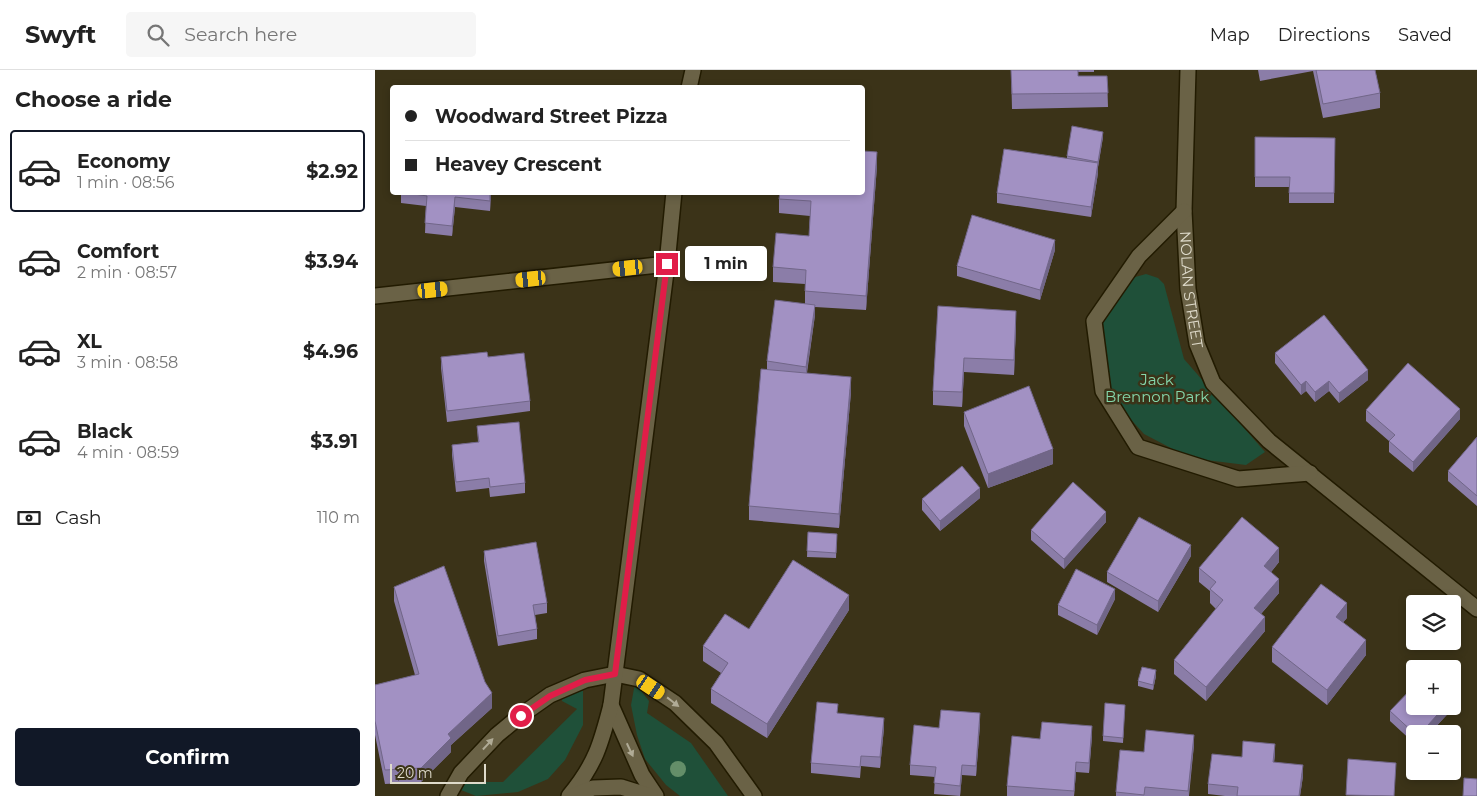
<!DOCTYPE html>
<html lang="en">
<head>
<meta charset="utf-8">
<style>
  body { margin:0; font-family:Montserrat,sans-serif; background:#f6f6f6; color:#222; height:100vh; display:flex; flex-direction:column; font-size:19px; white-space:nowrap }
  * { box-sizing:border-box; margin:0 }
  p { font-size:16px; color:#767676 }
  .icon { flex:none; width:28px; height:28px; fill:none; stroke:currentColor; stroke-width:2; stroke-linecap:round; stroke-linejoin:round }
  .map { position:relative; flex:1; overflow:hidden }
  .sheet { display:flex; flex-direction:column; background:#fff; width:375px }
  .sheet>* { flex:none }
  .banner { position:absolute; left:15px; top:15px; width:475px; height:110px; border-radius:5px; box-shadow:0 2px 8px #0003; display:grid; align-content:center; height:110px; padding:0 15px; background:#fff }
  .controls { position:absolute; left:1031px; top:525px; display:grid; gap:10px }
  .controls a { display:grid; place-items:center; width:55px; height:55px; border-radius:5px; background:#fff; box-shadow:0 2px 8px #0003; font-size:25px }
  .scale { position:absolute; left:15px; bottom:12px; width:96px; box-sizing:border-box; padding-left:5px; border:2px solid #dfdbcb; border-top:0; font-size:14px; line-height:18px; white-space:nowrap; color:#dfdbcb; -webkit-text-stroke:4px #3b3318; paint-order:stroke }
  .end { position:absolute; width:22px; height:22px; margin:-11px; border:6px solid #e11d48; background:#fff; box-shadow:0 0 0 2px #fff }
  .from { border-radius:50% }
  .bubble { position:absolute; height:35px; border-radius:5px; background:#fff; box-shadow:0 2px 8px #0003; font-size:16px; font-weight:700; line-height:35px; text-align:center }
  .car { position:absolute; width:15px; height:30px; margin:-15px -8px; border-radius:6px; box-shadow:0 0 4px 1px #0007; background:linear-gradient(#f5c518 24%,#345 0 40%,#f5c518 0 76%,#345 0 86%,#f5c518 0) }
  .banner b { display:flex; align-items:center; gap:18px; height:48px; font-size:19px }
  .banner b+b { border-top:1px solid #e0e0e0 }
  .banner i { width:12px; height:12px; background:#222 }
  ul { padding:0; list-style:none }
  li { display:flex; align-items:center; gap:15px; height:82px; margin:0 10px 8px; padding:0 5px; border:2px solid transparent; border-radius:5px }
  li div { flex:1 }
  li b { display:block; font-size:19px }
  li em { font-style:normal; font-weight:700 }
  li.active { border-color:#111827 }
  li>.icon { width:45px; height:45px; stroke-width:1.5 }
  h2 { padding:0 15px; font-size:22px; line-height:60px }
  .pay { display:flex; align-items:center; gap:12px; height:55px; padding:0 15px; font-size:19px }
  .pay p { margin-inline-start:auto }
  .primary-button { display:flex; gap:10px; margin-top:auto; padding:10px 15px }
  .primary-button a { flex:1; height:58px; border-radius:5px; background:#111827; color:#fff; font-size:20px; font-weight:700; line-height:58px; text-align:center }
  header { display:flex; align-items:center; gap:30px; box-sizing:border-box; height:70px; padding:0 25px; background:#fff; border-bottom:1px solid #e0e0e0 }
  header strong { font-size:24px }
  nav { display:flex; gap:28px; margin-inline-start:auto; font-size:18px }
  .search { width:350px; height:45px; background:#f6f6f6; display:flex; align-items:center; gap:12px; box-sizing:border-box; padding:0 18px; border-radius:5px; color:#767676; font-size:19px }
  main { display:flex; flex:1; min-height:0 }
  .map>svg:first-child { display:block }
</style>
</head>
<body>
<header>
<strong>Swyft</strong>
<div class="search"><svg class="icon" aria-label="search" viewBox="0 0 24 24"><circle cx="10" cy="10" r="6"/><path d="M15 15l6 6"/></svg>Search here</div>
<nav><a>Map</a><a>Directions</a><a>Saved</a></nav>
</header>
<main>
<section class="sheet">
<h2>Choose a ride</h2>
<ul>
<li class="active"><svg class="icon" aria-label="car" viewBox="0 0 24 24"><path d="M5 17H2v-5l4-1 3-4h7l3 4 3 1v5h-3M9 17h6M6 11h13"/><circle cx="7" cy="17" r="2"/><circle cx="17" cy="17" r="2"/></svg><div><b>Economy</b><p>1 min · 08:56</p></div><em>$2.92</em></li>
<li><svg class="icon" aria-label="car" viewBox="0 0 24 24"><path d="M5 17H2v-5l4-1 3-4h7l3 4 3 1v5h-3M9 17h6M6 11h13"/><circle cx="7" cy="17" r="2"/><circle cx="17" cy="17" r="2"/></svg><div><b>Comfort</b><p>2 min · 08:57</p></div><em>$3.94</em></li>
<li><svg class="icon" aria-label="car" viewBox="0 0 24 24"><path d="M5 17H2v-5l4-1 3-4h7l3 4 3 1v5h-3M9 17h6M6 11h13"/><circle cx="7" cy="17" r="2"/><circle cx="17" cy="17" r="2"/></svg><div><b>XL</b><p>3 min · 08:58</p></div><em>$4.96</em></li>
<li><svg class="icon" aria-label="car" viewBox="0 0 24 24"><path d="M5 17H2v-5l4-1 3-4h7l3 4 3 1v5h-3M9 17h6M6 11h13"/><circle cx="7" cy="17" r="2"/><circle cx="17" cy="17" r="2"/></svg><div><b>Black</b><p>4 min · 08:59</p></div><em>$3.91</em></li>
</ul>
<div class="pay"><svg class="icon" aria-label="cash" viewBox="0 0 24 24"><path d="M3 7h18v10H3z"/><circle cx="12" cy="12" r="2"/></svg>Cash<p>110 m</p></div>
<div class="primary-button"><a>Confirm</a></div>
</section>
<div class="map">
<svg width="1102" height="726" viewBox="0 0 1102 726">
  <rect width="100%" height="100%" fill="#3b3318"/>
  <path fill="#1f5039" d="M 771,204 L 783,208 L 789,214 L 809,289 L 890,382 L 871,395 L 815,388 L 769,364 L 750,343 L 738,323 L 730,302 L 727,254 L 734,234 L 753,209 Z
    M 260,613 L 274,631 L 272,643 L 316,673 L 353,726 L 305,726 L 291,715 L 270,689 L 262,665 L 256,635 Z
    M 199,618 L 208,621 L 208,655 L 190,690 L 173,709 L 143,722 L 101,726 L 86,720 L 91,712 L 128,712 L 202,639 L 187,631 L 187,625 Z"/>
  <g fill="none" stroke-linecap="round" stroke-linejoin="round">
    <defs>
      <g id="minor">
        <path id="s1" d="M 813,0 L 809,141 L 813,219 L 822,274 L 838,313 L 894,371 L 1102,539"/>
        <path d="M 314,18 L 318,0"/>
        <path d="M 809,141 L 764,186 L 719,251 L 728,321 L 763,377 L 863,409 L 935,403"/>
        <path d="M 0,226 L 292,194"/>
        <path d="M 236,635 L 267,705 L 281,726"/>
        <path d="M 73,726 L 86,703 L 122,665 L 145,646 L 175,625 L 210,610 L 240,604 L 264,609 L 300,633 L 341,673 L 379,726"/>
        <path d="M 194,726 C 220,695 226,674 236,635 L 292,194 L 299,122"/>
        <path d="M 198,726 L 218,718 L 246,717 L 275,726"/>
      </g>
    </defs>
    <use href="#minor" stroke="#221b01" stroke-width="18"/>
    <use href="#minor" stroke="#6a6246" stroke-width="15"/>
  </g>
  <circle fill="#648e69" cx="303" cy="699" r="8"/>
  <path fill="#8b7da8" d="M 636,0 L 719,0 L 719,2 L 703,2 L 703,6 L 732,6 L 733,37 L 637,39 Z
    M 883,0 L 1000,0 L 1005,23 L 1005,38 L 948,48 L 938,1 L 885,11 Z
    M 728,67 L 723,97 L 723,103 L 716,147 L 622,133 L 622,123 L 692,89 L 692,86 Z
    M 880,67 L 960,68 L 959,133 L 914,133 L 914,117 L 880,117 Z
    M 502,96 L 491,240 L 440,237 L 440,245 L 432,303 L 476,322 L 464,458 L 374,450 L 374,436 L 392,300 L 392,291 L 430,234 L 430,214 L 398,212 L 398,197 L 434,166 L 435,146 L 404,143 L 404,129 Z
    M 26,122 L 116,122 L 115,141 L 80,137 L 77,166 L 50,163 L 51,136 L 26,133 Z
    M 680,180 L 665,230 L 582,206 L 582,196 Z
    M 563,236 L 641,255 L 639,305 L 589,302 L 587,337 L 558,335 L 558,321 Z
    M 900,283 L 993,310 L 964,333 L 954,321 L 940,332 L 931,321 L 926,325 L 900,293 Z
    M 66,287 L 113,287 L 155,331 L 155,341 L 72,352 L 66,298 Z
    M 991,340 L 1085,349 L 1038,402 L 1014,382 L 1014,371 L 991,351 Z
    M 589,342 L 678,394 L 613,418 L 589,356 Z
    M 102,356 L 150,413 L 150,423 L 115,427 L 114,418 L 81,422 L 77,385 L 77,375 L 103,372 Z
    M 1102,367 L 1102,436 L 1073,411 L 1073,401 Z
    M 605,428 L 565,461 L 547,440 L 547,429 Z
    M 731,452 L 689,499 L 656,470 L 656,460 Z
    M 433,462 L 462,464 L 461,488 L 432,487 Z
    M 109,481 L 172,533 L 172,543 L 160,545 L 162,559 L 162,569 L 123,576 L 109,491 Z
    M 816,486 L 783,542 L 732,512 L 732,502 Z
    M 904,492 L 896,502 L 904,523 L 886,544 L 890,561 L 831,631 L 799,604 L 799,590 L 841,539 L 835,533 L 835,521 L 824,512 L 824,498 Z
    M 19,517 L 117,638 L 76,675 L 76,682 L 46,712 L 10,714 L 0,665 L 0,615 L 40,605 L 19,531 Z
    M 740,529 L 722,565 L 683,545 L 683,535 Z
    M 474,540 L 392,668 L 336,633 L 336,619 L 346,603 L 328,591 L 328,576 L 374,559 Z
    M 972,548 L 968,552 L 991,585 L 952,635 L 897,592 L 897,577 Z
    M 781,606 L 778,620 L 763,616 L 763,611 Z
    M 750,635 L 748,673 L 728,671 L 728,666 Z
    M 1081,635 L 1054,664 L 1040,664 L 1040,674 L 1015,651 L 1015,641 Z
    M 463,644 L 509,658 L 505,698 L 486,696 L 485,708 L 436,703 L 436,693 Z
    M 605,654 L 601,706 L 587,705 L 585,726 L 559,724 L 560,707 L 535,705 L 535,695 L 564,658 Z
    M 717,666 L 714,703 L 701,702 L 699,726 L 632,726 L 632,716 L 665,669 Z
    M 819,675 L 814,726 L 741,726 L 741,722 L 769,682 Z
    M 900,684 L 899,692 L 928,706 L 925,726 L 850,726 L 833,724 L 833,714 L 867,687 Z"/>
  <path fill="#716688" d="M 728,62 L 728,67 L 723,97 L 723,103 L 716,147 L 716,137 Z
    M 502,82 L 502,96 L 491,240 L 491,226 Z
    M 115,122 L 116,122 L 115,141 Z
    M 80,127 L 80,137 L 77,166 L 77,156 Z
    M 680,170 L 680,180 L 665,230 L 665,220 Z
    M 440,235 L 440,245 L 431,307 L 431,297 Z
    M 641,241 L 641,255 L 639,305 L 639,290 Z
    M 589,288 L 589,302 L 587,337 L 587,322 Z
    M 993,300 L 993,310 L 964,333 L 964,323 Z
    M 476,307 L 476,322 L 464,458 L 464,444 Z
    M 931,311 L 931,321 L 926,325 L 926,315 Z
    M 954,311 L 954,321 L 940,332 L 940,322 Z
    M 1085,339 L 1085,349 L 1038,402 L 1038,392 Z
    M 678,379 L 678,394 L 613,418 L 613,404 Z
    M 605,418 L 605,428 L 565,461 L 565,451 Z
    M 731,442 L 731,452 L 689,499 L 689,489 Z
    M 816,475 L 816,486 L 783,542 L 783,531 Z
    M 904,478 L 904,492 L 889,511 L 889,496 Z
    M 904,509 L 904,523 L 879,552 L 879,538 Z
    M 740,519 L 740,529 L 722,565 L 722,555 Z
    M 474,525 L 474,540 L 392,668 L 392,654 Z
    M 972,533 L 972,548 L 961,561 L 961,547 Z
    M 890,547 L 890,561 L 831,631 L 831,617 Z
    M 991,570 L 991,585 L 952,635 L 952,620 Z
    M 781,600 L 781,606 L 778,620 L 778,615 Z
    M 117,623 L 117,638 L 76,675 L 76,682 L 46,712 L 46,698 L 73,664 Z
    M 1081,625 L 1081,635 L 1054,664 L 1045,664 L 1070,636 L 1078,636 L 1078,628 Z
    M 605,643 L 605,654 L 601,706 L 601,696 Z
    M 509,648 L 509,658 L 505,698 L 505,687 Z
    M 717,656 L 717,666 L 714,703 L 714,693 Z
    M 819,665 L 819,675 L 813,726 L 813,721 Z
    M 900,674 L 900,684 L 898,702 L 898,692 Z
    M 701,692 L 701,702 L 699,726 L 699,721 Z
    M 587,695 L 587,705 L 585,726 L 585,716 Z
    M 928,695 L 928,706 L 925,726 L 924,726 Z"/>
  <path fill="#a291c3" stroke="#716688" d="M 636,0 L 703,0 L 703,6 L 732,6 L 733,23 L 637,24 Z
    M 941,0 L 1000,0 L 1005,23 L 948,34 Z
    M 697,56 L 728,62 L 723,92 L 692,86 Z
    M 880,67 L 960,68 L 959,123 L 914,123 L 915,107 L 880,107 Z
    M 629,79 L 723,93 L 716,137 L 622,123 Z
    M 488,81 L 502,82 L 491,226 L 430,221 L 431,200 L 398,197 L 401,163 L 434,166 L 436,131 L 404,129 L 405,122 L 488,122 Z
    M 26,122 L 115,122 L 115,131 L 80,127 L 77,156 L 50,153 L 52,126 Z
    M 597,145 L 680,170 L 665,220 L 582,196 Z
    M 400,230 L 440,235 L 431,297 L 392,291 Z
    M 563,236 L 641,241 L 639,290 L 589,288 L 587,322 L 558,321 Z
    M 949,245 L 993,300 L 964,323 L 954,311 L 940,322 L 931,311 L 926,315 L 900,283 Z
    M 112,282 L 113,287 L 149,283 L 155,331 L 72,341 L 66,287 Z
    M 1033,293 L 1085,339 L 1038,392 L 1014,371 L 1020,365 L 991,340 Z
    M 386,299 L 476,307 L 464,444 L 374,436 Z
    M 654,316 L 678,379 L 613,404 L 589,342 Z
    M 144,352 L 150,413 L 115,417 L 114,408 L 81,412 L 77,375 L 104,372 L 102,356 Z
    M 1102,367 L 1102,426 L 1073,401 Z
    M 587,396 L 605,418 L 565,451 L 547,429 Z
    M 698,412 L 731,442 L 689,489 L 656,460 Z
    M 764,447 L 816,475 L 783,531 L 732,502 Z
    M 867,447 L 904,478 L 889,496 L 904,509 L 879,538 L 890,547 L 831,617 L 799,590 L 848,530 L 835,519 L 841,512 L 824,498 Z
    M 433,462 L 462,464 L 461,483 L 432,481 Z
    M 161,472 L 172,533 L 158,535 L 162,559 L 123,566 L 109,481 Z
    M 418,490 L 474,525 L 392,654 L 336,619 L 353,593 L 328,576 L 350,544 L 374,559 Z
    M 69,496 L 110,612 L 117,623 L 73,664 L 76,668 L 46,698 L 10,700 L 0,651 L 0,615 L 44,604 L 19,517 Z
    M 701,499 L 740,519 L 722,555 L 683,535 Z
    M 946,514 L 972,533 L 961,547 L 991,570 L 952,620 L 897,577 Z
    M 767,597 L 781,600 L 778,615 L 763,611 Z
    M 1040,615 L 1040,636 L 1070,636 L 1045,664 L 1040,664 L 1015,641 Z
    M 1078,622 L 1081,625 L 1078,628 Z
    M 442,632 L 463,634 L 462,643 L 509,648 L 505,687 L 486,686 L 485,697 L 436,693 Z
    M 730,633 L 750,635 L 748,668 L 728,666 Z
    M 566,640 L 605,643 L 601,696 L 587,695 L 585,716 L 559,713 L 561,697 L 535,695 L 539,655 L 564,658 Z
    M 667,652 L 717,656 L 714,693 L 701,692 L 699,721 L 632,716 L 637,666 L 665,669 Z
    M 771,660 L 819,665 L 813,721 L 770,717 L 769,725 L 741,722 L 745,680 L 769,682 Z
    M 868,671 L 900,674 L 898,692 L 928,695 L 924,726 L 862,726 L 863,717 L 833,714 L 837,684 L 867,687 Z
    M 973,689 L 1021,693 L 1019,726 L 971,725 Z
    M 1089,708 L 1102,709 L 1102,726 L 1088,726 Z"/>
  <defs><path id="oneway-solid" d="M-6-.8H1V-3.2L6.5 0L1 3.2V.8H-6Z" transform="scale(1.25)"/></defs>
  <g fill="#b0ab96">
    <use href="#oneway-solid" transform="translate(298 632) rotate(38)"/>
    <use href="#oneway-solid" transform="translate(113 674) rotate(-47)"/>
    <use href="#oneway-solid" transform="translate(255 680) rotate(65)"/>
  </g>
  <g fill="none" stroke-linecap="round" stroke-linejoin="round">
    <path stroke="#e11d48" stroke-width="6" d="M 146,646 L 175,626 L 210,610 L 240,604 L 292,194"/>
  </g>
  <g text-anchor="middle" stroke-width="5" stroke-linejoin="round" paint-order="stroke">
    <g font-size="15" fill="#dfdbcb" stroke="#3b3318">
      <text dy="5" stroke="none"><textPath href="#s1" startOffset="220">NOLAN STREET</textPath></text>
    </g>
    <g font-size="15" fill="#85d8ac" stroke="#3b3318">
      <text x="782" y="315">Jack<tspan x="782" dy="17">Brennon Park</tspan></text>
    </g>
  </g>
</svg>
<div class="controls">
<a><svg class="icon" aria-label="layers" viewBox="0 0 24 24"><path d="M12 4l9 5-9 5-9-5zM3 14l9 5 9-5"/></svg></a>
<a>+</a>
<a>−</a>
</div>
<div class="scale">20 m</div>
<i class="end from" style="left:146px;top:646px"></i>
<i class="end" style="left:292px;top:194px"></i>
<div class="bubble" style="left:310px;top:176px;width:82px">1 min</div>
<i class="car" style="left:253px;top:198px;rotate:264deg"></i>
<i class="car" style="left:156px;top:209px;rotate:264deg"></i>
<i class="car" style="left:58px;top:220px;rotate:84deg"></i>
<i class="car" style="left:276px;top:617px;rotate:124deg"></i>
<div class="banner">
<b><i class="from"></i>Woodward Street Pizza</b>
<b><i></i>Heavey Crescent</b>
</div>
</div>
</main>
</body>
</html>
